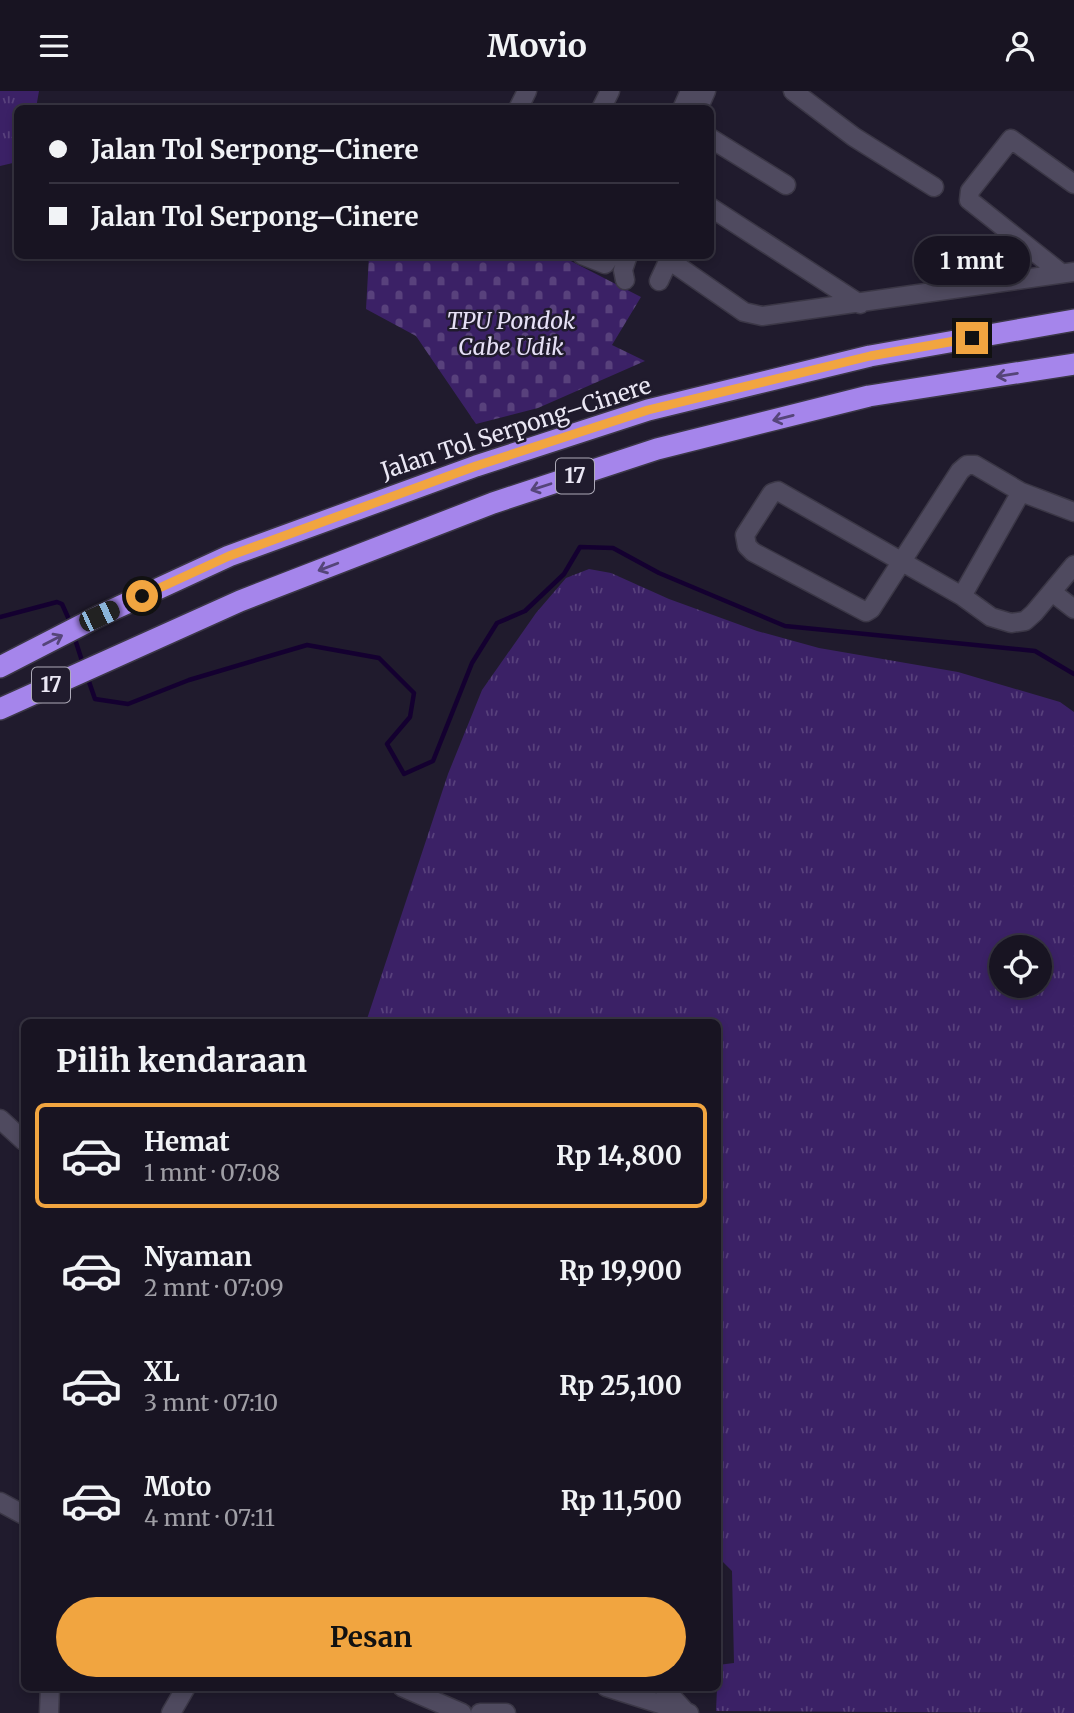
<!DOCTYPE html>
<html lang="id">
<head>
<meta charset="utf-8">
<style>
  body { margin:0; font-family:Merriweather,serif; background:#25212f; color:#f1f3f6; height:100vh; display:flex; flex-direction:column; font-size:26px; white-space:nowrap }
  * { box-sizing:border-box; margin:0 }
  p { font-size:23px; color:#9f9ea5 }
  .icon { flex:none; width:38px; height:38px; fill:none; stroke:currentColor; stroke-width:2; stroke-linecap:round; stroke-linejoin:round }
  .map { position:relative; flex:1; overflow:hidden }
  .panel { position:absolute; left:21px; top:928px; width:700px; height:672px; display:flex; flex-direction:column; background:#181422; border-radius:10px; box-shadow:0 4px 10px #0003,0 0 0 2px #363340 }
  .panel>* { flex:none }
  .banner { position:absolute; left:14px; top:14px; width:700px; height:154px; border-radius:10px; box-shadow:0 4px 10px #0003,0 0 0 2px #363340; display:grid; align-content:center; height:154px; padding:0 35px; background:#181422 }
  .tools { position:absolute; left:989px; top:844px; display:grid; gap:14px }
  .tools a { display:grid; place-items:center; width:63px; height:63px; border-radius:50%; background:#181422; box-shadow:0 4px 10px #0003,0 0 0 2px #363340; font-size:35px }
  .end { position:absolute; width:32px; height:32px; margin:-16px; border:9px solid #f1a540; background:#111; box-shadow:0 0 0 4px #111 }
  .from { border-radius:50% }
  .bubble { position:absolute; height:49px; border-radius:24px; background:#181422; box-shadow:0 4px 10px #0003,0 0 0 2px #363340; font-size:23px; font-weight:700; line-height:49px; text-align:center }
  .car { position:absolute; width:21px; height:42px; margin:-21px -10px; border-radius:9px; box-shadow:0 0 5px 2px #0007; background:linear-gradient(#222 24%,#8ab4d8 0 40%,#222 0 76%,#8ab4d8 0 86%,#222 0) }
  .banner b { display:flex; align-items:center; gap:24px; height:66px; font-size:26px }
  .banner b+b { border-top:2px solid #363340 }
  .banner i { width:18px; height:18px; background:#f1f3f6 }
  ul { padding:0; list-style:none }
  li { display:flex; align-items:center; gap:21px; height:105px; margin:0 14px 10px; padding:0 21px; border:4px solid transparent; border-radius:10px }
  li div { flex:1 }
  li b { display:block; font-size:26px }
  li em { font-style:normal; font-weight:700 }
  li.selected { border-color:#f1a540 }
  li>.icon { width:63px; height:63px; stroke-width:1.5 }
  h2 { padding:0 35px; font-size:32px; line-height:84px }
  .button { display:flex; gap:14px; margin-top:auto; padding:14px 35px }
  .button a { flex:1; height:80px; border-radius:42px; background:#f1a540; color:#111; font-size:28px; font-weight:700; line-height:80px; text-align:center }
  header { display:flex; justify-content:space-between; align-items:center; height:91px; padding:0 35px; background:#181422; font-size:32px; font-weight:700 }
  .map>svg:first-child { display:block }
</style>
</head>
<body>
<header><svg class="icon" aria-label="menu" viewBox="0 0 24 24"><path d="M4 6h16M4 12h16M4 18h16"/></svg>Movio<svg class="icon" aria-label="person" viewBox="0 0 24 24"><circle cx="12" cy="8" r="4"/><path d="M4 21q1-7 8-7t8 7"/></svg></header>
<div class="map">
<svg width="1074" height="1622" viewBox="0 0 1074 1622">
  <defs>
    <pattern id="grass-tufts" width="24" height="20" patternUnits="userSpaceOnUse" patternTransform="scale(1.75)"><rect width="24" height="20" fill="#3b2166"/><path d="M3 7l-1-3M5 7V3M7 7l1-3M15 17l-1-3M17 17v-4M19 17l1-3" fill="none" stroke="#58417c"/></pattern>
    <pattern id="cemetery-stones" width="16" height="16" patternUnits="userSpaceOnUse" patternTransform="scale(1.75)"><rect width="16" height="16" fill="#3b2166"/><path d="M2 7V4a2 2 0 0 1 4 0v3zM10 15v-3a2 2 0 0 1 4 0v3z" fill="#58417c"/></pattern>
  </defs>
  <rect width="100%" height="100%" fill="#201b2d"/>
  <path fill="url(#grass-tufts)" fill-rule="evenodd" d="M 0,0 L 39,0 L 36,17 L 18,18 L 17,71 L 0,75 Z
    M 589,478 L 611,482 L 669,508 L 757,540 L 819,557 L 958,581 L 1060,611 L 1074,621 L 1074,1622 L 716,1620 L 718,1574 L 734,1572 L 732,1480 L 718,1466 L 718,931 L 366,931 L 448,683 L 482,599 L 536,522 L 566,487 ZM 1001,856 L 1040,856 L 1040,894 L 1001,894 Z"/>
  <path fill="url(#cemetery-stones)" d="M 369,165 L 561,165 L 641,206 L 612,254 L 645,270 L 538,317 L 476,333 L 416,245 L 366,218 Z"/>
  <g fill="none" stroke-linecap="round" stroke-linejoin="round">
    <path stroke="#140030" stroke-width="4.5" d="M 0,526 L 57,511 L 62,513 L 71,533
      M 74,545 L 83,573
      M 87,585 L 95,608 L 128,613 L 189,589 L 307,554 L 379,567 L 414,602 L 410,626 L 387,653 L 404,683 L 433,670 L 472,572 L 497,532 L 525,520 L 564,483 L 580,456 L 613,457 L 659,482 L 785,535 L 1035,560 L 1074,583"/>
    <defs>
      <path id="minor" d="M 793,0 L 854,46 L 934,96
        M 518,18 L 527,0
        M 601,18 L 610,0
        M 682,18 L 690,0
        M 698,18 L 706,0
        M 710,47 L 786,94
        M 710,116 L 860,213
        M 582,164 L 605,173 L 611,164
        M 669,169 L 744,221 L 762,225 L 1074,181
        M 925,171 L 957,196
        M 1061,182 L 969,109 L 970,100 L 1011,48 L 1074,93
        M 625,189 L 623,179 L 628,164
        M 659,190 L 671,164
        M 1074,421 L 1021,401 L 975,374 L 967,374 L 960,380 L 871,518 L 866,521 L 753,461 L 747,455 L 745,444 L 772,402 L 778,400 L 962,505 L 991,526 L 1011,532 L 1025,530 L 1034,522 L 1074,474
        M 1052,501 L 1074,518
        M 962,505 L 1021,401
        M 0,1028 L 24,1050
        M 0,1411 L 24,1424
        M 402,1596 L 462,1622
        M 606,1596 L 689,1622
        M 663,1596 L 684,1619
        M 49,1622 L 50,1596
        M 171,1622 L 186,1596
        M 480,1622 L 506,1622"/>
      <path id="highway" d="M 0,576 L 99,525 L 229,465 L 476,375 L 648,319 L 870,265 L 1074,229
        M 0,618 L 240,510 L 493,412 L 657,358 L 869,305 L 1074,273"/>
    </defs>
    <use href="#minor" stroke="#3b3746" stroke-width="21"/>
    <use href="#highway" stroke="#3b3746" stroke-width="24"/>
    <use href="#minor" stroke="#4f4a5f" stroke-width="18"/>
    <use href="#highway" stroke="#a585eb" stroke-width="21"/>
  </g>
  <defs><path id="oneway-shaft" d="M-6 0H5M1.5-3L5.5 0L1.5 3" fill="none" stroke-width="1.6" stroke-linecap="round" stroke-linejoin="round" transform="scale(1.75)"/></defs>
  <g stroke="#554579">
    <use href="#oneway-shaft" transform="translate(1007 284) rotate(171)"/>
    <use href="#oneway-shaft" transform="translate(783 327) rotate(166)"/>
    <use href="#oneway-shaft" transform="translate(541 396) rotate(162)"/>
    <use href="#oneway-shaft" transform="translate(328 476) rotate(159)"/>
    <use href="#oneway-shaft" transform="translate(53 549) rotate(-27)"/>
  </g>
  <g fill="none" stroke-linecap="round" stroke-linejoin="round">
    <path stroke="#f1a540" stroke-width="9" d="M 142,505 L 229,465 L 476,375 L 648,319 L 870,265 L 972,247"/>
  </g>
  <g text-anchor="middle" stroke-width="5" stroke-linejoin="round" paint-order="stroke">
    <g fill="#201b2d" stroke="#adaab8" stroke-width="2">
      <rect x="556" y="367.5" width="38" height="35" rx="5"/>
      <rect x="32" y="576.5" width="38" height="35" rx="5"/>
    </g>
    <g font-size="21" font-weight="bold" fill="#eae7f4">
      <text x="575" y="392">17</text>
      <text x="51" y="601">17</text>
    </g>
    <g font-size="23" font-style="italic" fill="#e6e0f6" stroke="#201b2d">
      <text x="511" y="238">TPU Pondok<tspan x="511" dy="26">Cabe Udik</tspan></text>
    </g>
    <g font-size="23" fill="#eae7f4" stroke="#201b2d">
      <text transform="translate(516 337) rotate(-18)" y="8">Jalan Tol Serpong–Cinere</text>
    </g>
  </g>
</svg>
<div class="tools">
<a><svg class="icon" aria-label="locate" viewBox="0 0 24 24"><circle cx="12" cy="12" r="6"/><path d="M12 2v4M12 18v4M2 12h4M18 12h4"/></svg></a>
</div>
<i class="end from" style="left:142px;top:505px"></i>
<i class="end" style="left:972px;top:247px"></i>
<div class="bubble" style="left:914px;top:145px;width:116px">1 mnt</div>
<i class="car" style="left:99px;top:525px;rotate:65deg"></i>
<div class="banner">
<b><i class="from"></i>Jalan Tol Serpong–Cinere</b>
<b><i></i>Jalan Tol Serpong–Cinere</b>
</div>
<section class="panel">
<h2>Pilih kendaraan</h2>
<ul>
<li class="selected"><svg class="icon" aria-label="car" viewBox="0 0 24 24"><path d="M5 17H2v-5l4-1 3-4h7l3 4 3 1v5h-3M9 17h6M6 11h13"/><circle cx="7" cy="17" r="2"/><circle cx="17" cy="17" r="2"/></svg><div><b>Hemat</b><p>1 mnt · 07:08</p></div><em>Rp 14,800</em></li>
<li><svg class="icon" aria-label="car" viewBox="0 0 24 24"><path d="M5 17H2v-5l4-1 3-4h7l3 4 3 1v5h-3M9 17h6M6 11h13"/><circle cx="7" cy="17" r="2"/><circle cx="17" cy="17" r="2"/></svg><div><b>Nyaman</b><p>2 mnt · 07:09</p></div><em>Rp 19,900</em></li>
<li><svg class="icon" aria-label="car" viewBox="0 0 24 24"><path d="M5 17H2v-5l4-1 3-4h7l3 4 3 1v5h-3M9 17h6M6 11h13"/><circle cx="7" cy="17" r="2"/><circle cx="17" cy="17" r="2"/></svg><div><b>XL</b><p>3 mnt · 07:10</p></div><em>Rp 25,100</em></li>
<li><svg class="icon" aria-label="car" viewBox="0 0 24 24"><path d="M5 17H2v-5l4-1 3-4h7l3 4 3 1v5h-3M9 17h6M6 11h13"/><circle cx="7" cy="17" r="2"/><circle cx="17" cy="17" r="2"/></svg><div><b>Moto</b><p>4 mnt · 07:11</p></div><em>Rp 11,500</em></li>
</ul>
<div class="button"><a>Pesan</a></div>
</section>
</div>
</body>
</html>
